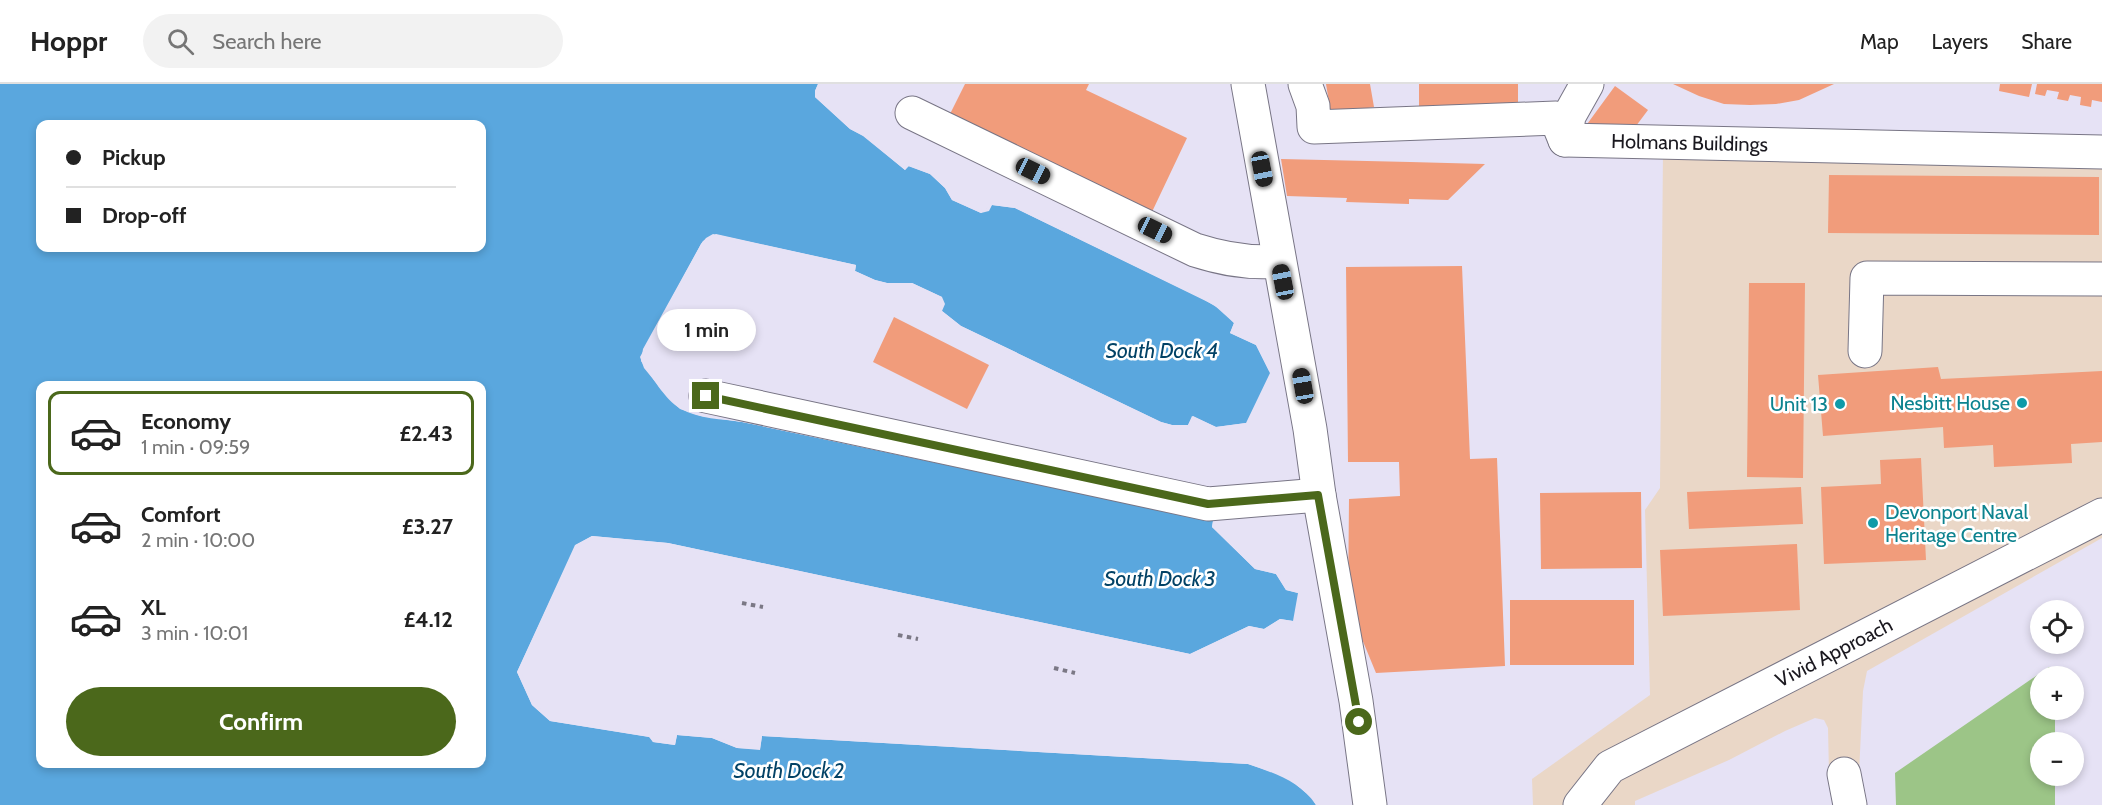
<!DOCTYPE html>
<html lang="en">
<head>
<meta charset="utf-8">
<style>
  body { margin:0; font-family:Cabin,sans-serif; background:#f2f2f2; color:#222; height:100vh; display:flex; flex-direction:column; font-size:22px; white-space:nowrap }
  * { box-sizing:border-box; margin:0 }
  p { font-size:20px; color:#767676 }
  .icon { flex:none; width:33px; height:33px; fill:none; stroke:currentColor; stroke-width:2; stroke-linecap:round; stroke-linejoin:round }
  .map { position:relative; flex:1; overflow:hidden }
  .panel { position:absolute; left:36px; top:297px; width:450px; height:387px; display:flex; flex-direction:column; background:#fff; border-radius:12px; box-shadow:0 3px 9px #0003 }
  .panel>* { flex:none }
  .guide { position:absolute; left:36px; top:36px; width:450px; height:132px; border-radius:12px; box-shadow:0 3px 9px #0003; display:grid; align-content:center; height:132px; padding:0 30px; background:#fff }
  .controls { position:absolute; left:2030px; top:516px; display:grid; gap:12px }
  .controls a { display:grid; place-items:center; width:54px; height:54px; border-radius:50%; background:#fff; box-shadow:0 3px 9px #0003; font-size:30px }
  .end { position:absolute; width:27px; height:27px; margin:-14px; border:8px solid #4b681b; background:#fff; box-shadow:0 0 0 3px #fff }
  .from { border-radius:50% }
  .bubble { position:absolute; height:42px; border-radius:21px; background:#fff; box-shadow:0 3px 9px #0003; font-size:20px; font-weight:700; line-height:42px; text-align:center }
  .car { position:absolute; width:18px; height:36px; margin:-18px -9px; border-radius:8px; box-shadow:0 0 4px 2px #0007; background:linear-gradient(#222 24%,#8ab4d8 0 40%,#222 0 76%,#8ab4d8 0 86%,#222 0) }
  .guide b { display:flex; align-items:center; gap:21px; height:57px; font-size:22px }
  .guide b+b { border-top:2px solid #e0e0e0 }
  .guide i { width:15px; height:15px; background:#222 }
  ul { padding:10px 0 0; list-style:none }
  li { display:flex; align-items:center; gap:18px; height:84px; margin:0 12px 9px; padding:0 18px; border:3px solid transparent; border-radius:12px }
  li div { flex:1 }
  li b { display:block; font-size:22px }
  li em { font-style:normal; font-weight:700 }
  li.on { border-color:#4b681b }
  li>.icon { width:54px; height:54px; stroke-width:1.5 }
  .cta { display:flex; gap:12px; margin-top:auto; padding:12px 30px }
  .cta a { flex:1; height:69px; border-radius:36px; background:#4b681b; color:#fff; font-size:24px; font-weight:700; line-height:69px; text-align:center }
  header { display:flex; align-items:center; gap:36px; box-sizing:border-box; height:84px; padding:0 30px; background:#fff; border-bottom:2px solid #e0e0e0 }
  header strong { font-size:28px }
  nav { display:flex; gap:33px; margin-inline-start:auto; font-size:21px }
  .search { width:420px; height:54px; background:#f2f2f2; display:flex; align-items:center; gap:15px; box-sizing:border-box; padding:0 21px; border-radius:33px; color:#767676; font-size:22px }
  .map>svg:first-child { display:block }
</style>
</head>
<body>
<header>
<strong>Hoppr</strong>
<div class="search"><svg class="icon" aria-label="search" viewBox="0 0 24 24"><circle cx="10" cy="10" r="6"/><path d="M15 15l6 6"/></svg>Search here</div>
<nav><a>Map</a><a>Layers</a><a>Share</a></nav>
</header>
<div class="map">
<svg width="2102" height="721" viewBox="0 0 2102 721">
  <rect width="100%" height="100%" fill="#e6e2f5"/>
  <path fill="#ead7c7" d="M 1663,66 L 2102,75 L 2102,454 L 1867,587 L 1863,607 L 1859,689 L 1829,690 L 1828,644 L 1824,636 L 1815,634 L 1785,647 L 1729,676 L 1635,717 L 1635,721 L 1533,721 L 1532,695 L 1650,611 L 1645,426 L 1660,404 Z"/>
  <path fill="#9cc587" d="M 2049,583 L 2055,585 L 2055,592 L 2040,592 L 2040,626 L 2055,626 L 2055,658 L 2040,658 L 2040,692 L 2055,692 L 2055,721 L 1896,721 L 1895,689 Z"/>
  <path fill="#5aa7de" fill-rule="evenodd" d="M 0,0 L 818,0 L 815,7 L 815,13 L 850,45 L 863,52 L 905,86 L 908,82 L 930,90 L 945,104 L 952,116 L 981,129 L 992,121 L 1015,124 L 1203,215 L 1223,227 L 1234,239 L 1230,249 L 1256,261 L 1270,289 L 1246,339 L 1216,343 L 1193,332 L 1188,341 L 1172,341 L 1161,338 L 961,242 L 942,227 L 942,213 L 912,199 L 887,199 L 875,196 L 855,187 L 856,181 L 716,150 L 703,157 L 701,160 L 643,265 L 641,277 C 652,292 664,315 681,325 C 699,335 722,335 742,338 L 1213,437 L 1212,443 L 1255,485 L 1276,490 L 1286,506 L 1298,509 L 1293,537 L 1280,535 L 1264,545 L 1249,542 L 1190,570 L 668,459 L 592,452 L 575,461 L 517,588 L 532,621 L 550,637 L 650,653 L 653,658 L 675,661 L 677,651 L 712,654 L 737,664 L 760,665 L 762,652 L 1248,680 C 1274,689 1300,697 1316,721 L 0,721 ZM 40,40 L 482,40 L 482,164 L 40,164 ZM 40,302 L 482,302 L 482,680 L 40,680 Z"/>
  <path fill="#e6e2f5" d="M 818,0 L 821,0 L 817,9 L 818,13 L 851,43 L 865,50 L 905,82 L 909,79 L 931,88 L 947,101 L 955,113 L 981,126 L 987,124 L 991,118 L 1016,122 L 1215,218 L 1225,225 L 1237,238 L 1234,247 L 1258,259 L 1268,280 L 1270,289 L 1256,261 L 1230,249 L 1234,239 L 1214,221 L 1015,124 L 992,121 L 989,127 L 981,129 L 952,116 L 945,104 L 930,90 L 909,82 L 905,86 L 864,52 L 850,45 L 815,13 L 815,7 Z
    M 713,150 L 856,181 L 855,187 L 875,196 L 887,199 L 912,199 L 942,213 L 945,220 L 942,227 L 961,242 L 1161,338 L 1172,341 L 1188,341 L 1192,332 L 1216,343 L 1246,339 L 1247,341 L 1216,346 L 1194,336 L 1188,344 L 1172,344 L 1160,340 L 959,244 L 940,229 L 942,220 L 940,215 L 911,202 L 887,202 L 874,199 L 853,189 L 852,183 L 716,153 L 708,156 L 704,162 L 643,273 L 646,282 L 668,309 L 682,322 L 702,329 L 742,335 L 1216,435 L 1216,442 L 1257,482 L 1278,487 L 1288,503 L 1297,505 L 1298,509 L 1286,506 L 1276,490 L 1255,485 L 1212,443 L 1213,437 L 742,338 L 701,332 L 680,325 L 666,311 L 644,284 L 640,273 L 701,160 L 706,154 Z
    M 592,452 L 668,459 L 1190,570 L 1249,542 L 1264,545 L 1280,535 L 1293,537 L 1294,540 L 1281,538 L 1264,548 L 1249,545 L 1189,573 L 667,462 L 593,455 L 578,463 L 521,588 L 534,619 L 551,634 L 650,650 L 655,655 L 673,658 L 674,650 L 677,648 L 713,651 L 738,661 L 758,663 L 759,651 L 762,649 L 1249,677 L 1289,691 L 1314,712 L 1319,721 L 1316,721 L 1312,714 L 1287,693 L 1248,680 L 762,652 L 760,666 L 737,664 L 712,654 L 677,651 L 675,661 L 653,658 L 649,653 L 550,637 L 532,621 L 517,588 L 576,461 Z"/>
  <path fill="#f19c7b" d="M 965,0 L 1089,0 L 1086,6 L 1187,54 L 1151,130 L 949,32 Z
    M 1326,0 L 1370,0 L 1374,23 L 1331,30 Z
    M 1419,0 L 1518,0 L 1518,24 L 1419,23 Z
    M 1673,0 L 1834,0 L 1799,16 L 1776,20 L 1750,21 L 1724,20 L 1699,12 Z
    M 2000,0 L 2032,0 L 2029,13 L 1999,7 Z
    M 2037,0 L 2102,0 L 2102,18 L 2092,16 L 2091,23 L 2080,21 L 2081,13 L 2070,11 L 2068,17 L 2057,15 L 2059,8 L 2047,6 L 2045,12 L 2035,10 Z
    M 1615,2 L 1648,26 L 1627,54 L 1582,47 Z
    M 1281,75 L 1410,78 L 1485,80 L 1448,116 L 1409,115 L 1409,120 L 1346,118 L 1347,114 L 1287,112 Z
    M 1829,91 L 2099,93 L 2099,151 L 1828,149 Z
    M 1462,182 L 1470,375 L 1497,374 L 1505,582 L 1376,589 L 1348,521 L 1349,415 L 1400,412 L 1399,378 L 1348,378 L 1346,183 Z
    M 1749,199 L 1805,199 L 1803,394 L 1747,393 Z
    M 894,233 L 989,281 L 967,325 L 873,278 Z
    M 1938,283 L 1941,295 L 2102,287 L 2102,358 L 2071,360 L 2072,379 L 1994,383 L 1993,361 L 1944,364 L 1943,343 L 1823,352 L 1818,291 Z
    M 1921,374 L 1926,476 L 1824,480 L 1821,403 L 1881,400 L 1880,376 Z
    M 1801,403 L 1803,440 L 1689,445 L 1687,408 Z
    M 1641,408 L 1642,484 L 1541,485 L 1540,409 Z
    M 1797,460 L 1800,526 L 1663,532 L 1660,466 Z
    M 1510,516 L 1634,516 L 1634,581 L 1510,581 Z"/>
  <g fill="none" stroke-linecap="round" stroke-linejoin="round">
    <defs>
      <g id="minor">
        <path d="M 1248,0 L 1310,345 L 1319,411 L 1356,617 L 1370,721"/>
        <path id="s1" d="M 1305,0 L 1313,22 L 1314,43 L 1556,34 L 1565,56 L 2102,68"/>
        <path d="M 912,29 L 1195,166 C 1223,175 1249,180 1279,177"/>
        <path d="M 1565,56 L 1569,32 L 1587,0"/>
        <path d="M 1865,267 L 1867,194 L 2102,195"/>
        <path d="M 706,312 L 1208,420 L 1319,411"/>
        <path d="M 1844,690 L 1850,721"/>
        <path id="s2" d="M 1580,721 L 1610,683 L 2102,431"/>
      </g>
    </defs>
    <use href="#minor" stroke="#787585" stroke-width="35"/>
    <path stroke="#7b7885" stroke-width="4" stroke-dasharray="4.5 4.5" stroke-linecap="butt" d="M 742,519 L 763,523
      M 898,551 L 918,555
      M 1054,584 L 1075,589"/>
    <use href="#minor" stroke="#fff" stroke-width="33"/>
  </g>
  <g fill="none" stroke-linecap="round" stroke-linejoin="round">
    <path stroke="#4b681b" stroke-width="8" d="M 706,312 L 1208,420 L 1318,411 L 1359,638"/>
  </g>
  <g fill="#0f9aa8" stroke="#fff" stroke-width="2">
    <circle cx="2022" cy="319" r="6"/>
    <circle cx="1840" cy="320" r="6"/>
    <circle cx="1873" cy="439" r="6"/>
  </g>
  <g text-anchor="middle" stroke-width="5" stroke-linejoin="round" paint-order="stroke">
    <g font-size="20" fill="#1a181f" stroke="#fff">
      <text dy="7" stroke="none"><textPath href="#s1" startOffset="435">Holmans Buildings</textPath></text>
      <text dy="7" stroke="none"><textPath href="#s2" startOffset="300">Vivid Approach</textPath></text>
    </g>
    <g font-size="20" fill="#0d838f" stroke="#fff" text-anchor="end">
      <text x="2010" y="326">Nesbitt House</text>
      <text x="1828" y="327">Unit 13</text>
      <text x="1885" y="435" text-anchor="start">Devonport Naval<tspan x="1885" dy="23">Heritage Centre</tspan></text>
    </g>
    <g font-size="21" font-style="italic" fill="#024266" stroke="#fff">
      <text x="1162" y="274">South Dock 4</text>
      <text x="1160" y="502">South Dock 3</text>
      <text x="789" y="694">South Dock 2</text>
    </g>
  </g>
</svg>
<div class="controls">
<a><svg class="icon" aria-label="locate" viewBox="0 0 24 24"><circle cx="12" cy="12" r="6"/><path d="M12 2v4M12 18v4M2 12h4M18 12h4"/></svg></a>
<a>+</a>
<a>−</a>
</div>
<i class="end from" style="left:1359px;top:638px"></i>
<i class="end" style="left:706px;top:312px"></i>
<div class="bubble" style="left:657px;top:225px;width:99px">1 min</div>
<i class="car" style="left:1262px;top:85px;rotate:169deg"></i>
<i class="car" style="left:1033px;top:87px;rotate:116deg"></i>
<i class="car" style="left:1155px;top:146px;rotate:116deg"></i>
<i class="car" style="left:1283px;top:198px;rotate:349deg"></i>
<i class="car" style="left:1303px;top:302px;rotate:350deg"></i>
<div class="guide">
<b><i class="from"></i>Pickup</b>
<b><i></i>Drop-off</b>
</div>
<section class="panel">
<ul>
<li class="on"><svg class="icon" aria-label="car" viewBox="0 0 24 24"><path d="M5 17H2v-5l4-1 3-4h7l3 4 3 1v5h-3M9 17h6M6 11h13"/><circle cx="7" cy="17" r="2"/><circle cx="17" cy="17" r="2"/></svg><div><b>Economy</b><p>1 min · 09:59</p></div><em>£2.43</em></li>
<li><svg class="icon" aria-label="car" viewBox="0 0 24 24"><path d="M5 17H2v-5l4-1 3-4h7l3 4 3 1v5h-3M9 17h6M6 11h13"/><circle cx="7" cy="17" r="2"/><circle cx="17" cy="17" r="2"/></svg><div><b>Comfort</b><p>2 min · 10:00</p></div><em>£3.27</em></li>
<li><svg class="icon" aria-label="car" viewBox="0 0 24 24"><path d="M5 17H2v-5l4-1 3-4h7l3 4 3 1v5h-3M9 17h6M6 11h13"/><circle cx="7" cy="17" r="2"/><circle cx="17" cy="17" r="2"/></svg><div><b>XL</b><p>3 min · 10:01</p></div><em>£4.12</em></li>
</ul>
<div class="cta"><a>Confirm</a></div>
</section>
</div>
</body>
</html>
